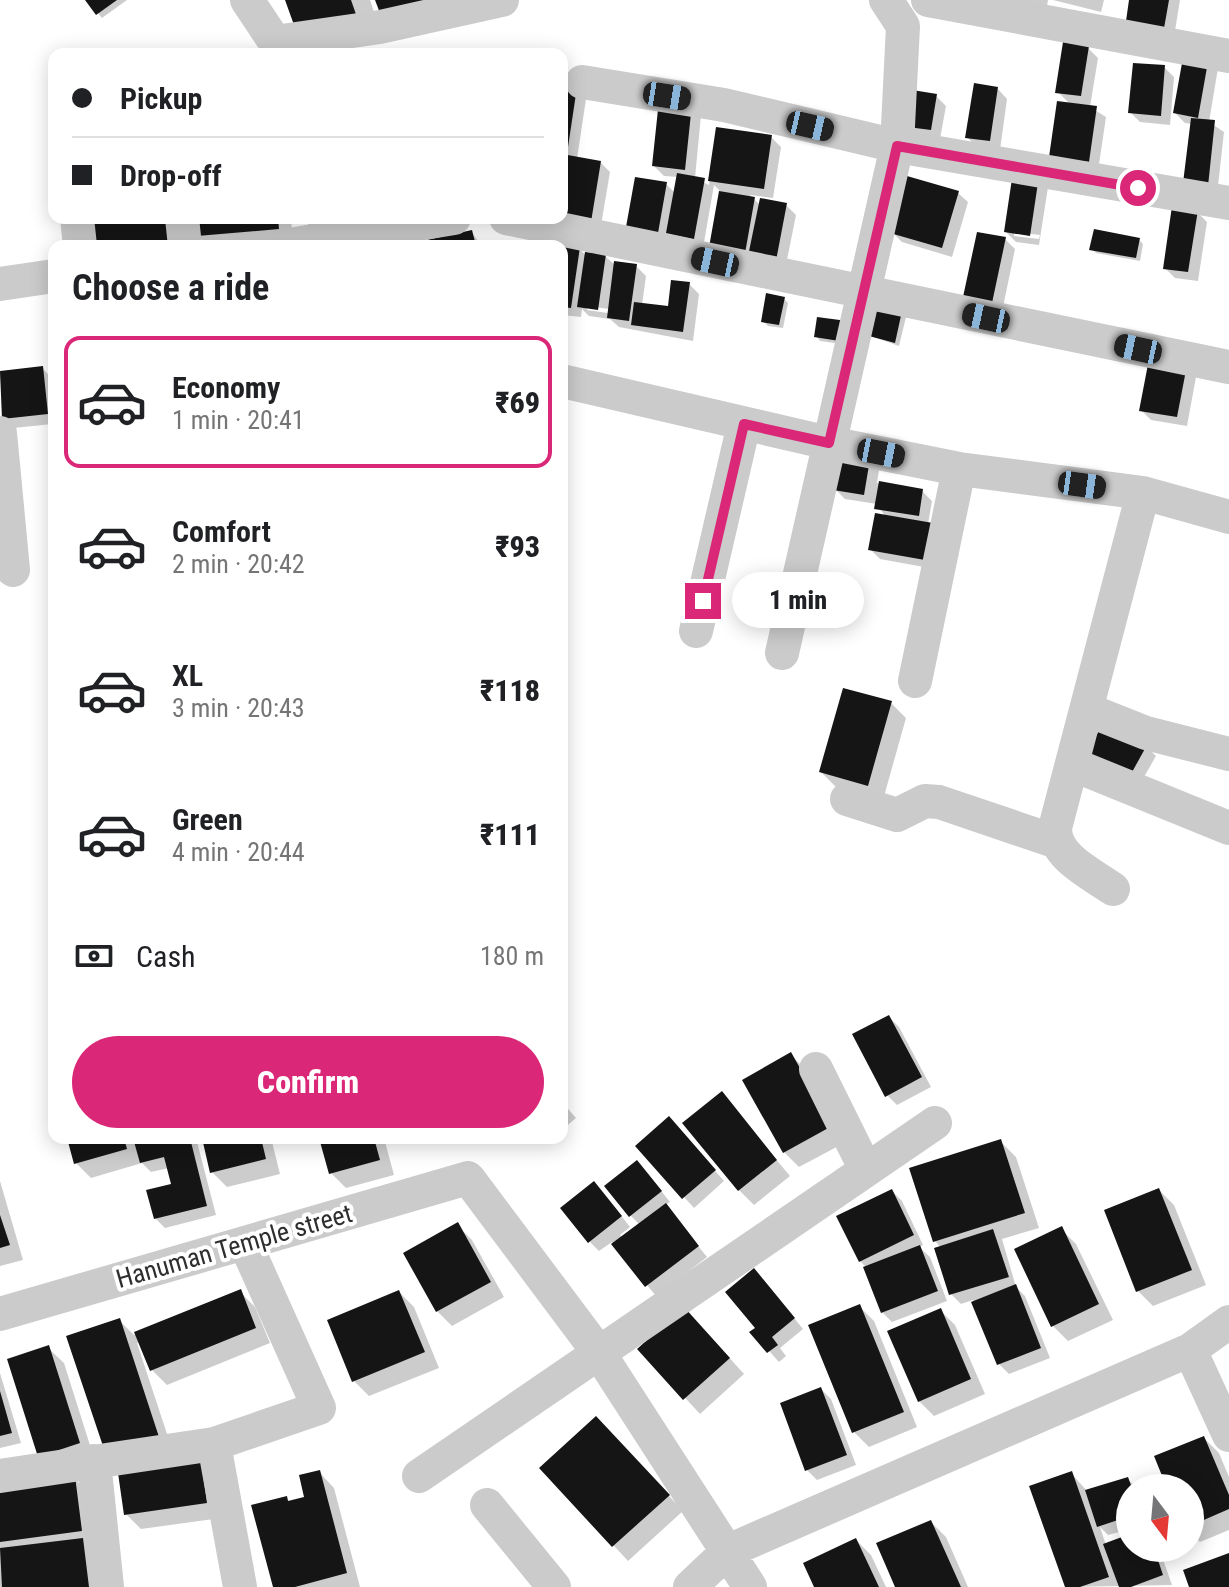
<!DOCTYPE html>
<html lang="en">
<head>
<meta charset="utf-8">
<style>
  body { margin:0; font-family:"Roboto Condensed",sans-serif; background:#f2f2f2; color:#202124; height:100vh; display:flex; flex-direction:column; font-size:30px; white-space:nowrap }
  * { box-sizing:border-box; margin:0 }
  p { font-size:26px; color:#757577 }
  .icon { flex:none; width:44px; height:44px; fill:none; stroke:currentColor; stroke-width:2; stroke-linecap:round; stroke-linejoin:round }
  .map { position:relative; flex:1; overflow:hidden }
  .side { position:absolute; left:48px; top:240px; width:520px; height:904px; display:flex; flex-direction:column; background:#fff; border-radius:16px; box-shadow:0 4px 20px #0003 }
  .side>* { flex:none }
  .hud { position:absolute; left:48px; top:48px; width:520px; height:176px; border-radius:16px; box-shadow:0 4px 20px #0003; display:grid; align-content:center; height:176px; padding:0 24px; background:#fff }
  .needle { width:52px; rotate:164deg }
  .buttons { position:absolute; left:1116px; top:1474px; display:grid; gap:16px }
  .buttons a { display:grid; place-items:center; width:88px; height:88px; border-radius:50%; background:#fff; box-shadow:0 4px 20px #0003; font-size:40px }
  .end { position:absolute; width:36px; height:36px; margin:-18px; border:10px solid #db2777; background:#fff; box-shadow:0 0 0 4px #fff }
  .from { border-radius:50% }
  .bubble { position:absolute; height:56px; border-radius:28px; background:#fff; box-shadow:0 4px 20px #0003; font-size:26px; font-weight:800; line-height:56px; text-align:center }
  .car { position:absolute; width:24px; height:48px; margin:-24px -12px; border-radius:10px; box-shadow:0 0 6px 2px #0007; background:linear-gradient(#222 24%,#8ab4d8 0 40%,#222 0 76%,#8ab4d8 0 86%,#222 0) }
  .hud b { display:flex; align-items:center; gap:28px; height:76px; font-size:30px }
  .hud b+b { border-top:2px solid #e0e0e0 }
  .hud i { width:20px; height:20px; background:#202124 }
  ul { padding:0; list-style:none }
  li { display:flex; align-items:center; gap:24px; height:132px; margin:0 16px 12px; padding:0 8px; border:4px solid transparent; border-radius:16px }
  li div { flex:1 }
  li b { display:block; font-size:30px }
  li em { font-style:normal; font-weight:800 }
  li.on { border-color:#db2777 }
  li>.icon { width:72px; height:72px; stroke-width:1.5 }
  h2 { padding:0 24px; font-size:36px; line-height:96px }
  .pay { display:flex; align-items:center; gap:20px; height:88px; padding:0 24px; font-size:30px }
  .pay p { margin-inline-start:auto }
  .action { display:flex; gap:16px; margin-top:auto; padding:16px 24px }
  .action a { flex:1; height:92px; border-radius:48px; background:#db2777; color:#fff; font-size:32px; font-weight:800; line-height:92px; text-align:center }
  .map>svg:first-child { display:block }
</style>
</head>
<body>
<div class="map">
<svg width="1229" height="1587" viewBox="0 0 1229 1587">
  <rect width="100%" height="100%" fill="#fff"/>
  <path fill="#0003" fill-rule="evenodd" d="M 87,0 L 127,0 L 102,18 Z
    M 287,0 L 370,0 L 374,12 L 365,15 Z
    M 994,0 L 1048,0 L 1046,12 Z
    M 1053,0 L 1104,0 L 1101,12 Z
    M 1132,0 L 1180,0 L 1173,43 Z
    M 1088,48 L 1098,58 L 1090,107 L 1106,117 L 1098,171 L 1061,166 L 1070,104 L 1058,92 Z
    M 1186,54 L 1218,68 L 1209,122 L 1224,132 L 1217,195 L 1195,193 L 1192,124 L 1185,123 L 1175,113 Z
    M 1164,67 L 1174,77 L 1170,125 L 1140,122 L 1130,112 Z
    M 562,87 L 586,99 L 577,159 L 601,163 L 610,172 L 600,231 L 562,218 Z
    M 998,89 L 1007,99 L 1000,150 L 977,147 L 967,137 Z
    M 936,96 L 946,106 L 940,139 L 912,135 L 902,125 Z
    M 661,102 L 701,115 L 695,178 L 709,185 L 717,129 L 771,137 L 781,147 L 773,198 L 750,195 L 760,205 L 786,205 L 796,215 L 784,275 L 753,268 L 721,192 L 714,185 L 703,248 L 678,243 L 669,234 L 667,241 L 638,237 L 666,184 L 675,193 L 678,177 L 664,176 L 654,166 Z
    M 1015,174 L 1048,187 L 1039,245 L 1016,242 L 1006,232 ZM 1014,232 L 1040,235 L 1039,239 L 1014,236 Z
    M 958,193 L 968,202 L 952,257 L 902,242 L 892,232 Z
    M 1197,212 L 1207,222 L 1198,281 L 1175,278 L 1165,268 Z
    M 197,218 L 291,218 L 293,243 L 209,246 L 198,236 Z
    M 303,218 L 391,218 L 318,236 Z
    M 472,233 L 482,246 L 408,246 Z
    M 1005,239 L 1015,249 L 1002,312 L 975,307 Z
    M 1139,240 L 1143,244 L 1140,261 L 1096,253 L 1092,249 Z
    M 529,242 L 560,246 L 528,246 Z
    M 562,246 L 579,249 L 587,256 L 605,256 L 616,266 L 636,266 L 646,276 L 642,305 L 669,309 L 689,284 L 699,294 L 693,341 L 619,327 L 610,319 L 589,316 L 582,309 L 581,317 L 562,315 ZM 587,306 L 609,309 L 608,313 L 587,310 Z
    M 784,299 L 788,303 L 783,328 L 768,326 L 763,321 Z
    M 878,307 L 906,317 L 899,346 L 871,336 Z
    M 818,319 L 856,346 L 820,341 L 816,336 Z
    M 1150,361 L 1196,377 L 1187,426 L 1151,420 L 1141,410 Z
    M 42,368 L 52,378 L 54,437 L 52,424 L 14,428 L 4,418 L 0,373 Z
    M 840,456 L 879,470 L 877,483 L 922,491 L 932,501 L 928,524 L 935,569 L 880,559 L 870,549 L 885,516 L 877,504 L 845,499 L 835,489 Z
    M 891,703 L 906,718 L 883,800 L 836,787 L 821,772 Z
    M 1146,746 L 1156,756 L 1136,791 L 1096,769 Z
    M 889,1017 L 899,1027 L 931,1087 L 897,1105 L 887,1095 Z
    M 791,1055 L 806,1070 L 846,1142 L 799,1167 L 784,1152 L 744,1081 Z
    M 721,1094 L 790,1176 L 754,1205 L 739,1190 Z
    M 562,1102 L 576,1118 L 562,1130 Z
    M 678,1129 L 724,1181 L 694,1208 L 638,1146 Z
    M 69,1138 L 196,1138 L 216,1215 L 165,1228 L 155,1218 L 173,1185 L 169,1168 L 151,1172 L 142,1163 L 91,1178 L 76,1163 Z
    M 204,1138 L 271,1138 L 280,1174 L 227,1187 L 212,1172 Z
    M 321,1138 L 384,1138 L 394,1175 L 346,1188 L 331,1173 Z
    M 1001,1142 L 1016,1157 L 1039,1228 L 1002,1239 L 1016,1287 L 1025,1296 L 1050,1358 L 1009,1374 L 999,1364 L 973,1300 L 961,1304 L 951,1294 L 941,1248 L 935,1241 Z
    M 646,1172 L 670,1202 L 665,1205 L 707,1257 L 656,1296 L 612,1242 L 599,1251 L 590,1242 L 604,1194 L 630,1227 L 620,1235 L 623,1238 L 640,1225 L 630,1215 Z
    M 0,1181 L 23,1260 L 0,1266 Z
    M 1159,1190 L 1174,1205 L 1206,1285 L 1153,1306 L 1138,1291 Z
    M 892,1191 L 902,1201 L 923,1245 L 919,1247 L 930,1257 L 947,1301 L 892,1322 L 882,1312 L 867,1268 L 860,1261 Z
    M 457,1225 L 472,1240 L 504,1297 L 452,1326 L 437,1311 Z
    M 1061,1229 L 1076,1244 L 1113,1320 L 1068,1341 L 1053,1326 Z
    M 764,1281 L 803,1329 L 780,1348 L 786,1356 L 779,1362 L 752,1332 L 757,1328 Z
    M 240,1292 L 255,1307 L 270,1343 L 167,1385 L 152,1370 L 140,1342 L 137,1343 L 173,1452 L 199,1456 L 221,1518 L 141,1529 L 126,1514 L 119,1320 L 134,1335 Z
    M 399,1292 L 414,1307 L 439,1368 L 369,1396 L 354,1381 Z
    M 859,1306 L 874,1321 L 917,1427 L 869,1447 L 854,1432 Z
    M 940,1310 L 955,1325 L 985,1394 L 934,1416 L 919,1401 Z
    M 699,1324 L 744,1374 L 700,1414 L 640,1349 Z
    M 48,1348 L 64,1363 L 94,1458 L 55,1471 Z
    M 0,1373 L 21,1443 L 0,1448 Z
    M 821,1389 L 831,1399 L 856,1465 L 817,1480 L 807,1470 Z
    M 611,1433 L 683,1511 L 628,1561 L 542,1468 Z
    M 1204,1438 L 1219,1453 L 1229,1477 L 1229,1530 L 1200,1542 L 1190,1532 L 1190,1488 L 1169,1488 Z
    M 319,1472 L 334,1488 L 360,1587 L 275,1587 L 286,1498 L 290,1502 L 307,1498 Z
    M 1071,1473 L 1087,1491 L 1127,1479 L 1137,1488 L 1130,1488 L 1130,1529 L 1108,1535 L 1100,1527 L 1106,1545 L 1130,1536 L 1130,1548 L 1159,1548 L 1172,1585 L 1067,1587 Z
    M 74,1478 L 89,1493 L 101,1587 L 0,1587 L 0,1488 Z
    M 931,1522 L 946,1537 L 968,1587 L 897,1587 Z
    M 856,1540 L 871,1555 L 886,1587 L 816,1587 Z"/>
  <path fill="#151515" d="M 85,0 L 117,0 L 96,15 Z
    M 285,0 L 351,0 L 358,20 L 294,25 Z
    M 375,0 L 443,0 L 383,21 Z
    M 1129,0 L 1169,0 L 1163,34 L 1125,28 Z
    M 1063,42 L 1089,46 L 1081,96 L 1055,93 Z
    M 1184,52 L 1209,56 L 1198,118 L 1173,113 Z
    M 1133,63 L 1165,65 L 1161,116 L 1128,113 Z
    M 974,83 L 998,87 L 990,141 L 965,138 Z
    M 562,85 L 577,87 L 568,147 L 562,147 Z
    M 906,89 L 937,94 L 931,130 L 900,126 Z
    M 659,100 L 692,104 L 685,170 L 652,166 Z
    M 1057,101 L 1097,106 L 1089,162 L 1049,157 Z
    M 1191,118 L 1215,120 L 1208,186 L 1183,183 Z
    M 716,127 L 772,135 L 764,189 L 708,181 Z
    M 562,154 L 601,161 L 591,222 L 562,217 Z
    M 1013,172 L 1039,176 L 1030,236 L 1004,232 Z
    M 677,173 L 705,178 L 694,239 L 666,233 Z
    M 907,176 L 959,191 L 942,248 L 890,233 Z
    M 635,177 L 667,182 L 658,233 L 626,227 Z
    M 719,191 L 755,197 L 744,259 L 708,253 Z
    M 760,198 L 787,203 L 775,266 L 747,261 Z
    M 1172,206 L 1198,210 L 1188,272 L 1163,269 Z
    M 93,218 L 179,218 L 182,246 L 96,246 Z
    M 195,218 L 278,218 L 279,229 L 197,236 Z
    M 1094,229 L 1140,238 L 1136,258 L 1089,250 Z
    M 472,230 L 476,246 L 404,246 L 404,245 Z
    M 977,232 L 1006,237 L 992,303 L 963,297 Z
    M 562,244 L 580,247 L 571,308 L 562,307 Z
    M 585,252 L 606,254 L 598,310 L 577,307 Z
    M 614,261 L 637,264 L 629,321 L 607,318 Z
    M 671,280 L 690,282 L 683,332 L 631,325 L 634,302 L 668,306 Z
    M 766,293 L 785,297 L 779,325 L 761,322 Z
    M 876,305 L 902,311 L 895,343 L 869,336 Z
    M 817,317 L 855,322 L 852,343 L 814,337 Z
    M 1149,359 L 1187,365 L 1177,417 L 1139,411 Z
    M 43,366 L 48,414 L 2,419 L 0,371 Z
    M 839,453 L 870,459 L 864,495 L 833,490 Z
    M 879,481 L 923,489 L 919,516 L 874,509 Z
    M 875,513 L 933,523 L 925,560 L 868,550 Z
    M 843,688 L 892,701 L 868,786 L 819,772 Z
    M 1104,721 L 1147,745 L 1126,783 L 1083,760 Z
    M 889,1015 L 922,1077 L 885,1097 L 852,1034 Z
    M 791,1052 L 832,1126 L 783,1153 L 742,1080 Z
    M 722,1091 L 777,1160 L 738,1191 L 682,1123 Z
    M 669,1116 L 716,1170 L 682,1199 L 635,1146 Z
    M 67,1138 L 124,1138 L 127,1149 L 74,1164 Z
    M 133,1138 L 190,1138 L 207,1206 L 154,1219 L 146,1190 L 171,1184 L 164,1157 L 140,1163 Z
    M 202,1138 L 261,1138 L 266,1159 L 210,1173 Z
    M 319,1138 L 374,1138 L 380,1160 L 329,1174 Z
    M 1001,1139 L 1025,1213 L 933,1242 L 909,1168 Z
    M 637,1160 L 662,1191 L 629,1217 L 604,1186 Z
    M 594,1181 L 622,1216 L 588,1243 L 560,1208 Z
    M 1159,1188 L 1192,1270 L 1136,1292 L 1104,1210 Z
    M 892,1189 L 914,1235 L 859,1262 L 836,1216 Z
    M 666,1203 L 699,1246 L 645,1287 L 611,1244 Z
    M 0,1215 L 10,1245 L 0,1248 Z
    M 458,1222 L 491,1282 L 436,1312 L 403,1253 Z
    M 1062,1226 L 1099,1304 L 1051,1327 L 1014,1249 Z
    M 993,1229 L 1009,1277 L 949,1295 L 934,1248 Z
    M 920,1245 L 938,1291 L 881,1313 L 863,1267 Z
    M 754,1268 L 795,1318 L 772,1337 L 778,1345 L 767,1353 L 749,1332 L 755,1328 L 725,1292 Z
    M 1016,1284 L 1041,1348 L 997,1365 L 971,1302 Z
    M 241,1289 L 256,1328 L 150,1371 L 134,1332 Z
    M 399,1290 L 425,1352 L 352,1382 L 327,1320 Z
    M 860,1304 L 904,1412 L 852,1433 L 808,1325 Z
    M 684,1307 L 730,1358 L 683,1400 L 637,1349 Z
    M 941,1308 L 971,1379 L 918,1402 L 887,1331 Z
    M 120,1318 L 159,1437 L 106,1455 L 66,1336 Z
    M 49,1345 L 80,1443 L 38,1457 L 7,1359 Z
    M 821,1387 L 847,1455 L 805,1471 L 780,1403 Z
    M 0,1391 L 12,1433 L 0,1436 Z
    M 596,1416 L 670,1495 L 612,1547 L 539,1468 Z
    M 1204,1436 L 1229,1495 L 1229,1509 L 1190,1526 L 1190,1488 L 1167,1488 L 1154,1456 Z
    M 200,1454 L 207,1503 L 124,1515 L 117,1466 Z
    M 320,1470 L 347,1573 L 295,1587 L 273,1587 L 251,1505 L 287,1496 L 288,1501 L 304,1497 L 299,1475 Z
    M 1072,1471 L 1109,1577 L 1080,1587 L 1065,1587 L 1029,1486 Z
    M 75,1476 L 82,1531 L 0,1542 L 0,1486 Z
    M 1128,1477 L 1132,1488 L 1130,1516 L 1097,1527 L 1085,1490 Z
    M 931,1520 L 961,1587 L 895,1587 L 876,1543 Z
    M 1130,1534 L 1130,1548 L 1154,1548 L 1163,1575 L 1131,1587 L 1119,1587 L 1103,1544 Z
    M 83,1538 L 89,1587 L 2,1587 L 0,1548 Z
    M 856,1538 L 879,1587 L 814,1587 L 803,1563 Z
    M 1229,1553 L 1229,1587 L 1189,1587 L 1183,1570 Z"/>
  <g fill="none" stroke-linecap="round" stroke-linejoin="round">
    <path stroke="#cbcbcb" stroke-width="34" d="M 247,0 L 275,42 L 276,54
      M 928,0 L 1229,56
      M 275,42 L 380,27 L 502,0
      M 582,82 L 724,105 L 897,146 L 1229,203
      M 77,218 L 80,246
      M 182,218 L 185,246
      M 506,218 L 1229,367
      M 283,246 L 454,218
      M 0,284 L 54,276
      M 562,381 L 829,443 L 959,469 L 1143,493 L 1229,517
      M 0,433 L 13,570
      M 696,631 L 744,424
      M 782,653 L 897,146 L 903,26 L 886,0
      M 915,681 L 959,469
      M 1088,710 L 1146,733 L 1229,754
      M 1074,765 L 1229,828
      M 847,799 L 897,815 L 925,801 L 939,802 L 1054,841
      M 1113,889 C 1092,874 1054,857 1055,828 L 1143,493
      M 816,1069 L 866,1170
      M 0,1314 L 468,1178 L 599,1353 L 750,1587
      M 1190,1350 L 1229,1435
      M 214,1444 L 240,1587
      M 94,1461 L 107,1587
      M 0,1476 L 214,1444 L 319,1408 L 245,1243
      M 419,1476 L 935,1123
      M 487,1505 L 554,1587
      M 690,1587 L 728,1551 L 1190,1350 L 1229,1322"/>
  </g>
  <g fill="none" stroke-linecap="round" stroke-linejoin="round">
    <path stroke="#db2777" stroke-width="10" d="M 703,601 L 744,424 L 829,443 L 897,146 L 1138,188"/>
  </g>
  <g text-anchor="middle" stroke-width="8" stroke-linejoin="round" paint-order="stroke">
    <g font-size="26" fill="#2e2e2e" stroke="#fff">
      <text transform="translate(234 1246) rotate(-16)" y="9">Hanuman Temple street</text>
    </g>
  </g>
</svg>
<div class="buttons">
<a><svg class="needle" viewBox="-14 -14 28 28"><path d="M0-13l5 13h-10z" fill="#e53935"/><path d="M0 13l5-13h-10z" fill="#757577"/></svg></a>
</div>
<i class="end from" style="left:1138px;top:188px"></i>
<i class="end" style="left:703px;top:601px"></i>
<div class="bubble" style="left:732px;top:572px;width:132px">1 min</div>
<i class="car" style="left:667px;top:96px;rotate:99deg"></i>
<i class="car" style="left:810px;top:126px;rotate:103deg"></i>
<i class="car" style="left:715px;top:262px;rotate:282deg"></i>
<i class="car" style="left:986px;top:318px;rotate:282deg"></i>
<i class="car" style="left:1138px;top:349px;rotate:282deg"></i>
<i class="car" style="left:881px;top:453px;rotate:101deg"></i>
<i class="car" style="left:1082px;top:485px;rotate:98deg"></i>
<div class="hud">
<b><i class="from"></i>Pickup</b>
<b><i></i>Drop-off</b>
</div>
<section class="side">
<h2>Choose a ride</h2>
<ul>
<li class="on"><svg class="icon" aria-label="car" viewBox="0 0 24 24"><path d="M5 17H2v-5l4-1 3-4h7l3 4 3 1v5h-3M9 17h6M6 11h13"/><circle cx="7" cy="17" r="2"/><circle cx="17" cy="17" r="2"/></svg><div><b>Economy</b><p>1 min · 20:41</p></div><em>₹69</em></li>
<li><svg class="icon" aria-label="car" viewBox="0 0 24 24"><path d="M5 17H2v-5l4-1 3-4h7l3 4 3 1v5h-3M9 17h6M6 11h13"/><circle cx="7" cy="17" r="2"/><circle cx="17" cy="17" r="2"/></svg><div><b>Comfort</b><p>2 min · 20:42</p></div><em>₹93</em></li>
<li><svg class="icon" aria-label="car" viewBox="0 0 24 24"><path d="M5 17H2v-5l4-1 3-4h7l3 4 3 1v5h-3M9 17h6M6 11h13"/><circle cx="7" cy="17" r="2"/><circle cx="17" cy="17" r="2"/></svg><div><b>XL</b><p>3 min · 20:43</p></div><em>₹118</em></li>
<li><svg class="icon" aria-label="car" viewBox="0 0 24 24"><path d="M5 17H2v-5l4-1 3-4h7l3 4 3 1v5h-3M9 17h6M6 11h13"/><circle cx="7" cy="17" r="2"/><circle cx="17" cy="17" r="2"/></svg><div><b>Green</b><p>4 min · 20:44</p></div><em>₹111</em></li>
</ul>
<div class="pay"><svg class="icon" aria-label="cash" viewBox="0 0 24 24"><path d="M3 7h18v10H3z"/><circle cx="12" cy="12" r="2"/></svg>Cash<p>180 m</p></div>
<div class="action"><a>Confirm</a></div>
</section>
</div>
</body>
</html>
